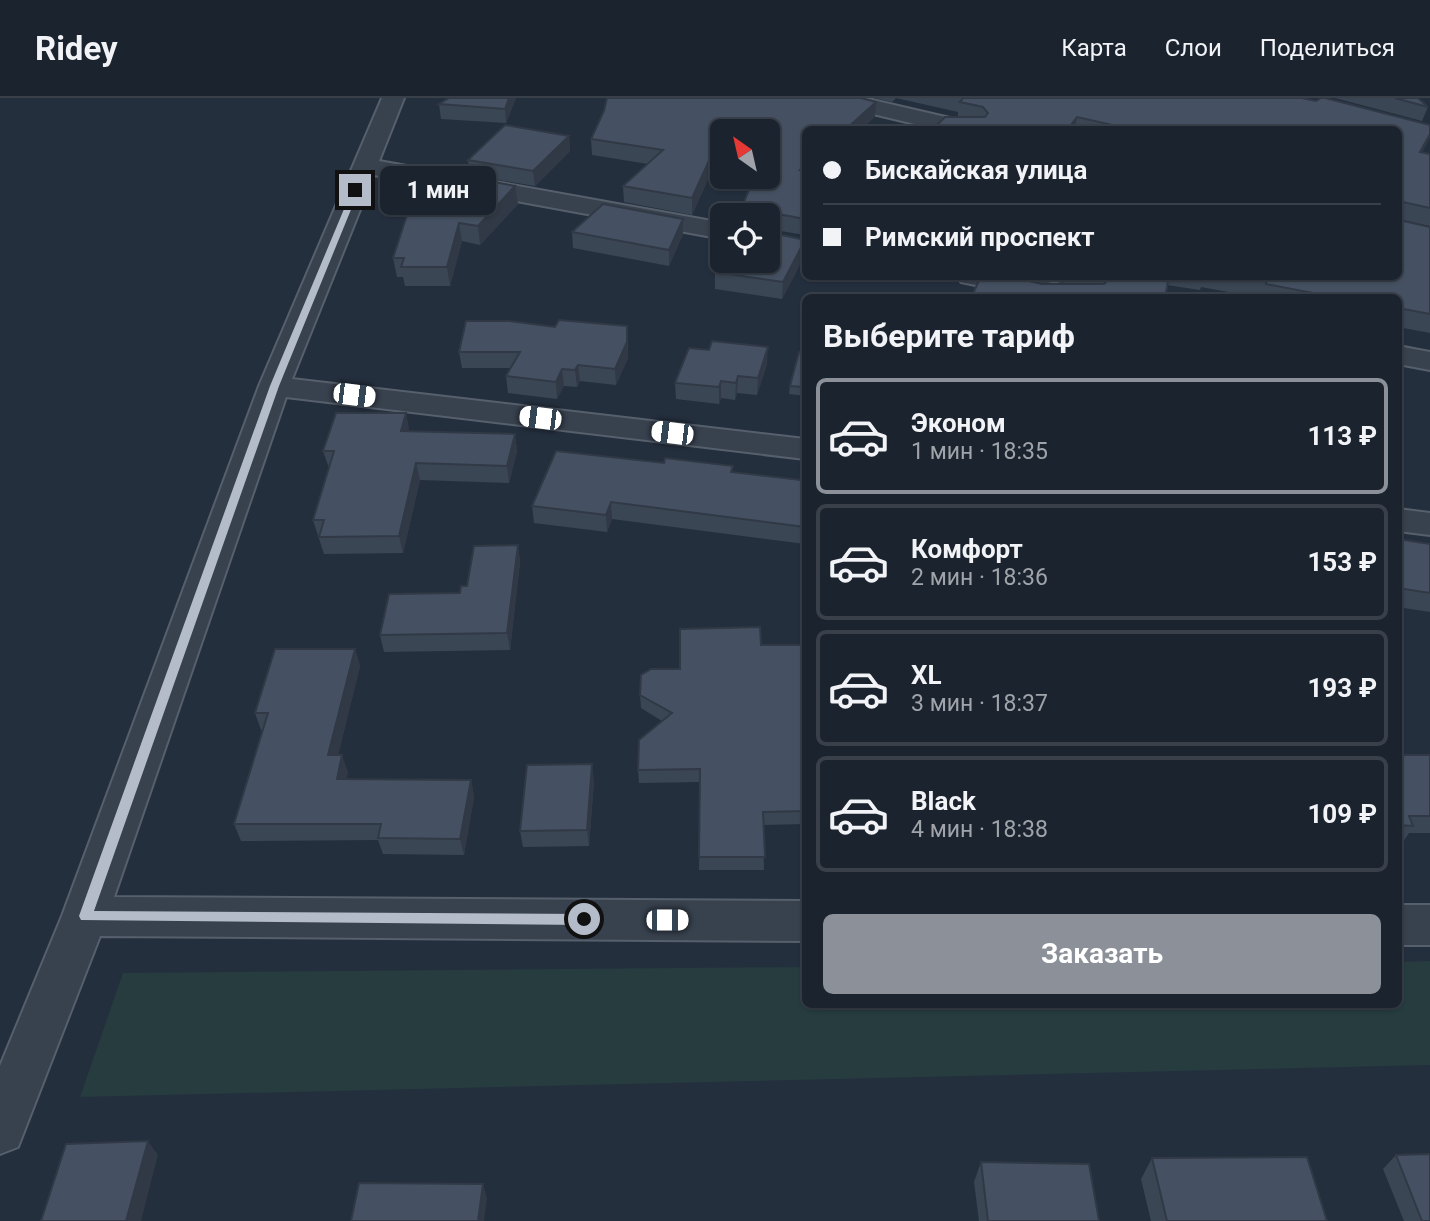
<!DOCTYPE html>
<html lang="ru">
<head>
<meta charset="utf-8">
<style>
  body { margin:0; font-family:Roboto,sans-serif; background:#242b36; color:#f1f3f6; height:100vh; display:flex; flex-direction:column; font-size:26px; white-space:nowrap }
  * { box-sizing:border-box; margin:0 }
  p { font-size:23px; color:#a0a4aa }
  .icon { flex:none; width:38px; height:38px; fill:none; stroke:currentColor; stroke-width:2; stroke-linecap:round; stroke-linejoin:round }
  .map { position:relative; flex:1; overflow:hidden }
  .drawer { position:absolute; left:802px; top:196px; width:600px; height:714px; display:flex; flex-direction:column; background:#1b232e; border-radius:10px; box-shadow:0 2px 5px #0004,0 0 0 2px #39404a }
  .drawer>* { flex:none }
  .top-card { position:absolute; left:802px; top:28px; width:600px; height:154px; border-radius:10px; box-shadow:0 2px 5px #0004,0 0 0 2px #39404a; display:grid; align-content:center; height:154px; padding:0 21px; background:#1b232e }
  .needle { width:46px; rotate:326deg }
  .tools { position:absolute; left:710px; top:21px; display:grid; gap:14px }
  .tools a { display:grid; place-items:center; width:70px; height:70px; border-radius:10px; background:#1b232e; box-shadow:0 2px 5px #0004,0 0 0 2px #39404a; font-size:35px }
  .end { position:absolute; width:32px; height:32px; margin:-16px; border:9px solid #b4bcc9; background:#111; box-shadow:0 0 0 4px #111 }
  .from { border-radius:50% }
  .bubble { position:absolute; height:49px; border-radius:10px; background:#1b232e; box-shadow:0 2px 5px #0004,0 0 0 2px #39404a; font-size:23px; font-weight:700; line-height:49px; text-align:center }
  .car { position:absolute; width:21px; height:42px; margin:-21px -10px; border-radius:9px; box-shadow:0 0 5px 2px #0007; background:linear-gradient(#fff 24%,#345 0 40%,#fff 0 76%,#345 0 86%,#fff 0) }
  .top-card b { display:flex; align-items:center; gap:24px; height:66px; font-size:26px }
  .top-card b+b { border-top:2px solid #39404a }
  .top-card i { width:18px; height:18px; background:#f1f3f6 }
  ul { padding:0; list-style:none }
  li { display:flex; align-items:center; gap:21px; height:116px; margin:0 14px 10px; padding:0 7px; border:4px solid #39404a; border-radius:10px }
  li div { flex:1 }
  li b { display:block; font-size:26px }
  li em { font-style:normal; font-weight:700 }
  li.current { border-color:#8c9099 }
  li>.icon { width:63px; height:63px; stroke-width:1.5 }
  h2 { padding:0 21px; font-size:32px; line-height:84px }
  .primary-button { display:flex; gap:14px; margin-top:auto; padding:14px 21px }
  .primary-button a { flex:1; height:80px; border-radius:10px; background:#8c9099; color:#fff; font-size:28px; font-weight:700; line-height:80px; text-align:center }
  header { display:flex; align-items:center; gap:42px; box-sizing:border-box; height:98px; padding:0 35px; background:#1b232e; border-bottom:2px solid #39404a }
  header strong { font-size:33px }
  nav { display:flex; gap:38px; margin-inline-start:auto; font-size:24px }
  .map>svg:first-child { display:block }
</style>
</head>
<body>
<header>
<strong>Ridey</strong>
<nav><a>Карта</a><a>Слои</a><a>Поделиться</a></nav>
</header>
<div class="map">
<svg width="1430" height="1123" viewBox="0 0 1430 1123">
  <rect width="100%" height="100%" fill="#242f3e"/>
  <path fill="#263c3f" d="M 1430,863 L 1430,967 L 80,999 L 123,875 L 805,869 L 805,906 L 1398,906 L 1398,864 Z"/>
  <g fill="none" stroke-linecap="round" stroke-linejoin="round">
    <defs>
      <path id="minor" d="M 382,0 L 404,0 L 379,63 L 723,125 L 723,141 L 374,77 L 292,281 L 805,341 L 805,361 L 286,299 L 114,799 L 805,803 L 805,843 L 100,838 L 18,1049 L 0,1056 L 0,968 L 62,818 L 259,288 Z
        M 824,0 L 864,0 L 980,27 L 983,32 L 940,32 L 827,5 Z
        M 957,178 L 1018,178 L 1096,194 L 1100,200 L 1039,200 L 961,184 Z
        M 1398,248 L 1430,254 L 1430,272 L 1398,266 Z
        M 1398,411 L 1430,415 L 1430,437 L 1398,433 Z
        M 1398,807 L 1430,807 L 1430,847 L 1398,847 Z"/>
    </defs>
    <use href="#minor" stroke="#565f6c" stroke-width="4"/>
    <use href="#minor" fill="#38414e" fill-rule="evenodd"/>
  </g>
  <path fill="#3b4654" d="M 449,0 L 516,0 L 506,25 L 441,21 L 439,6 Z
    M 875,0 L 896,0 L 892,4 Z
    M 896,0 L 1302,0 L 1316,3 L 1321,0 L 1325,0 L 1430,27 L 1430,39 L 1422,54 L 1430,56 L 1430,128 L 1403,122 L 1403,123 L 1430,129 L 1430,235 L 1398,229 L 1398,200 L 1261,200 L 1201,189 L 1200,192 L 1167,187 L 1165,200 L 971,200 L 981,178 L 1007,178 L 1042,186 L 1068,186 L 1034,178 L 1398,178 L 1398,32 L 932,32 L 945,19 L 958,19 L 958,14 Z
    M 1335,0 L 1418,0 L 1428,9 L 1422,23 Z
    M 875,19 L 805,32 L 805,137 L 768,131 L 768,117 L 739,117 L 768,79 L 768,33 L 723,33 L 723,61 L 718,59 L 692,117 L 624,104 L 623,88 L 648,66 L 592,57 L 591,41 Z
    M 569,38 L 570,53 L 535,88 L 470,77 L 468,62 Z
    M 515,88 L 518,106 L 480,147 L 462,143 L 450,188 L 405,188 L 403,179 L 397,179 L 393,160 Z
    M 572,134 L 683,136 L 669,168 L 573,150 Z
    M 804,159 L 782,201 L 715,191 L 715,174 Z
    M 628,244 L 628,260 L 616,287 L 580,283 L 577,289 L 564,288 L 557,301 L 508,295 L 506,278 L 511,270 L 462,270 L 459,254 Z
    M 805,254 L 805,298 L 789,296 L 790,288 Z
    M 767,266 L 757,297 L 737,295 L 735,302 L 721,300 L 719,306 L 676,301 L 675,285 Z
    M 406,315 L 409,333 L 515,336 L 517,353 L 509,385 L 420,382 L 403,455 L 324,456 L 313,422 L 329,370 L 323,353 Z
    M 733,375 L 800,382 L 805,378 L 805,446 L 612,421 L 607,434 L 534,425 L 532,408 Z
    M 1398,441 L 1430,446 L 1430,514 L 1398,509 Z
    M 518,447 L 520,464 L 510,552 L 384,554 L 380,537 L 460,495 Z
    M 761,547 L 805,547 L 805,726 L 763,727 L 764,772 L 699,772 L 700,684 L 639,685 L 638,672 L 662,623 L 641,610 L 640,597 L 680,571 Z
    M 355,551 L 360,568 L 338,657 L 348,674 L 346,681 L 471,682 L 474,699 L 464,757 L 383,756 L 378,742 L 241,743 L 234,726 L 263,632 L 261,632 L 255,615 Z
    M 1398,657 L 1430,657 L 1430,735 L 1409,735 L 1403,744 L 1398,744 Z
    M 594,683 L 589,748 L 523,749 L 520,733 Z
    M 1396,1057 L 1430,1123 L 1404,1123 L 1383,1071 Z
    M 1152,1060 L 1327,1123 L 1151,1123 L 1141,1081 Z
    M 981,1064 L 1099,1123 L 979,1123 L 974,1084 Z"/>
  <path fill="#303945" d="M 509,0 L 516,0 L 506,25 L 505,11 Z
    M 876,4 L 875,19 L 861,32 L 845,32 Z
    M 1077,19 L 1075,32 L 1067,32 Z
    M 1430,36 L 1428,44 L 1414,70 L 1420,54 Z
    M 569,38 L 570,53 L 535,88 L 533,73 Z
    M 718,43 L 718,59 L 692,117 L 692,100 Z
    M 515,88 L 518,106 L 480,147 L 478,128 Z
    M 683,121 L 683,136 L 669,168 L 669,152 Z
    M 459,125 L 462,143 L 450,188 L 447,169 Z
    M 805,142 L 804,159 L 782,201 L 783,184 Z
    M 627,228 L 628,260 L 616,287 L 615,271 Z
    M 768,249 L 767,266 L 757,297 L 758,280 Z
    M 578,267 L 580,283 L 577,289 L 575,272 Z
    M 562,271 L 564,288 L 557,301 L 556,284 Z
    M 738,278 L 737,295 L 735,302 L 736,285 Z
    M 721,283 L 721,300 L 719,306 L 719,289 Z
    M 406,315 L 409,331 L 404,349 L 401,333 Z
    M 515,336 L 517,353 L 509,385 L 507,368 Z
    M 416,365 L 420,382 L 403,455 L 399,438 Z
    M 611,404 L 612,421 L 607,434 L 606,417 Z
    M 518,447 L 520,464 L 510,552 L 507,535 Z
    M 355,551 L 360,568 L 334,674 L 328,657 Z
    M 342,657 L 348,674 L 342,698 L 337,681 Z
    M 592,666 L 594,683 L 589,748 L 587,732 Z
    M 471,682 L 474,699 L 464,757 L 460,741 Z
    M 148,1043 L 158,1057 L 141,1123 L 126,1123 Z
    M 483,1086 L 487,1100 L 484,1123 L 478,1123 Z"/>
  <path fill="#455162" stroke="#303945" stroke-width="2" d="M 449,0 L 509,0 L 505,11 L 439,6 Z
    M 607,0 L 861,0 L 876,4 L 845,32 L 805,32 L 805,67 L 800,72 L 805,73 L 805,121 L 767,114 L 767,117 L 739,117 L 754,79 L 768,79 L 768,33 L 723,33 L 723,45 L 718,43 L 692,100 L 623,88 L 663,52 L 591,41 L 604,13 Z
    M 963,0 L 1302,0 L 1316,3 L 1321,0 L 1325,0 L 1430,27 L 1430,36 L 1420,54 L 1430,56 L 1430,110 L 1403,104 L 1403,123 L 1430,129 L 1430,216 L 1398,210 L 1398,200 L 1339,200 L 1266,186 L 1266,182 L 1244,178 L 1398,178 L 1398,32 L 1135,32 L 1077,19 L 1067,32 L 932,32 L 945,19 L 985,19 L 988,15 L 983,9 L 960,4 Z
    M 1395,0 L 1418,0 L 1428,9 Z
    M 505,27 L 569,38 L 533,73 L 468,62 Z
    M 450,76 L 515,88 L 478,128 L 459,125 L 447,169 L 401,169 L 404,160 L 393,160 L 408,114 Z
    M 603,106 L 683,121 L 669,152 L 572,134 Z
    M 768,134 L 805,142 L 783,184 L 715,174 L 723,160 L 723,163 L 768,163 Z
    M 981,178 L 1007,178 L 1042,186 L 1104,186 L 1107,183 L 1103,178 L 1169,178 L 1165,200 L 971,200 Z
    M 559,222 L 627,228 L 627,244 L 615,271 L 578,267 L 575,272 L 562,271 L 556,284 L 506,278 L 520,254 L 459,254 L 466,223 L 509,223 L 555,229 Z
    M 712,243 L 768,249 L 758,280 L 738,278 L 736,285 L 721,283 L 719,289 L 675,285 L 689,250 L 709,252 Z
    M 799,254 L 805,254 L 805,289 L 790,288 Z
    M 336,315 L 406,315 L 401,333 L 515,336 L 507,368 L 416,365 L 399,438 L 319,439 L 324,422 L 313,422 L 334,353 L 323,353 Z
    M 556,353 L 664,365 L 665,360 L 733,368 L 731,374 L 800,382 L 801,377 L 805,378 L 805,429 L 611,404 L 606,417 L 532,408 Z
    M 1398,441 L 1430,446 L 1430,495 L 1398,490 Z
    M 518,447 L 507,535 L 380,537 L 389,496 L 460,495 L 461,488 L 467,488 L 474,448 Z
    M 760,529 L 761,547 L 805,547 L 805,713 L 763,714 L 765,759 L 699,759 L 700,671 L 638,672 L 639,642 L 672,615 L 640,597 L 641,577 L 651,571 L 680,571 L 680,531 Z
    M 275,551 L 355,551 L 328,657 L 342,657 L 337,681 L 471,682 L 460,741 L 378,740 L 381,726 L 234,726 L 268,615 L 255,615 Z
    M 1398,657 L 1430,657 L 1430,718 L 1409,718 L 1413,728 L 1398,727 Z
    M 592,666 L 587,732 L 520,733 L 527,667 Z
    M 148,1043 L 126,1123 L 41,1123 L 66,1046 Z
    M 1430,1056 L 1430,1123 L 1422,1123 L 1396,1057 Z
    M 1307,1059 L 1327,1123 L 1167,1123 L 1152,1060 Z
    M 981,1064 L 1089,1066 L 1099,1123 L 988,1123 Z
    M 359,1085 L 483,1086 L 478,1123 L 351,1123 Z"/>
  <path fill="#b4bcc9" d="M 355,90 L 359,92 L 279,288 L 94,813 L 584,816 L 590,821 L 584,827 L 81,822 L 79,818 L 270,288 L 352,92 Z"/>
</svg>
<div class="tools">
<a><svg class="needle" viewBox="-14 -14 28 28"><path d="M0-13l5 13h-10z" fill="#e53935"/><path d="M0 13l5-13h-10z" fill="#a0a4aa"/></svg></a>
<a><svg class="icon" aria-label="locate" viewBox="0 0 24 24"><circle cx="12" cy="12" r="6"/><path d="M12 2v4M12 18v4M2 12h4M18 12h4"/></svg></a>
</div>
<i class="end from" style="left:584px;top:821px"></i>
<i class="end" style="left:355px;top:92px"></i>
<div class="bubble" style="left:380px;top:68px;width:116px">1 мин</div>
<i class="car" style="left:354px;top:297px;rotate:97deg"></i>
<i class="car" style="left:540px;top:320px;rotate:277deg"></i>
<i class="car" style="left:672px;top:335px;rotate:277deg"></i>
<i class="car" style="left:667px;top:822px;rotate:90deg"></i>
<div class="top-card">
<b><i class="from"></i>Бискайская улица</b>
<b><i></i>Римский проспект</b>
</div>
<section class="drawer">
<h2>Выберите тариф</h2>
<ul>
<li class="current"><svg class="icon" aria-label="car" viewBox="0 0 24 24"><path d="M5 17H2v-5l4-1 3-4h7l3 4 3 1v5h-3M9 17h6M6 11h13"/><circle cx="7" cy="17" r="2"/><circle cx="17" cy="17" r="2"/></svg><div><b>Эконом</b><p>1 мин · 18:35</p></div><em>113 ₽</em></li>
<li><svg class="icon" aria-label="car" viewBox="0 0 24 24"><path d="M5 17H2v-5l4-1 3-4h7l3 4 3 1v5h-3M9 17h6M6 11h13"/><circle cx="7" cy="17" r="2"/><circle cx="17" cy="17" r="2"/></svg><div><b>Комфорт</b><p>2 мин · 18:36</p></div><em>153 ₽</em></li>
<li><svg class="icon" aria-label="car" viewBox="0 0 24 24"><path d="M5 17H2v-5l4-1 3-4h7l3 4 3 1v5h-3M9 17h6M6 11h13"/><circle cx="7" cy="17" r="2"/><circle cx="17" cy="17" r="2"/></svg><div><b>XL</b><p>3 мин · 18:37</p></div><em>193 ₽</em></li>
<li><svg class="icon" aria-label="car" viewBox="0 0 24 24"><path d="M5 17H2v-5l4-1 3-4h7l3 4 3 1v5h-3M9 17h6M6 11h13"/><circle cx="7" cy="17" r="2"/><circle cx="17" cy="17" r="2"/></svg><div><b>Black</b><p>4 мин · 18:38</p></div><em>109 ₽</em></li>
</ul>
<div class="primary-button"><a>Заказать</a></div>
</section>
</div>
</body>
</html>
